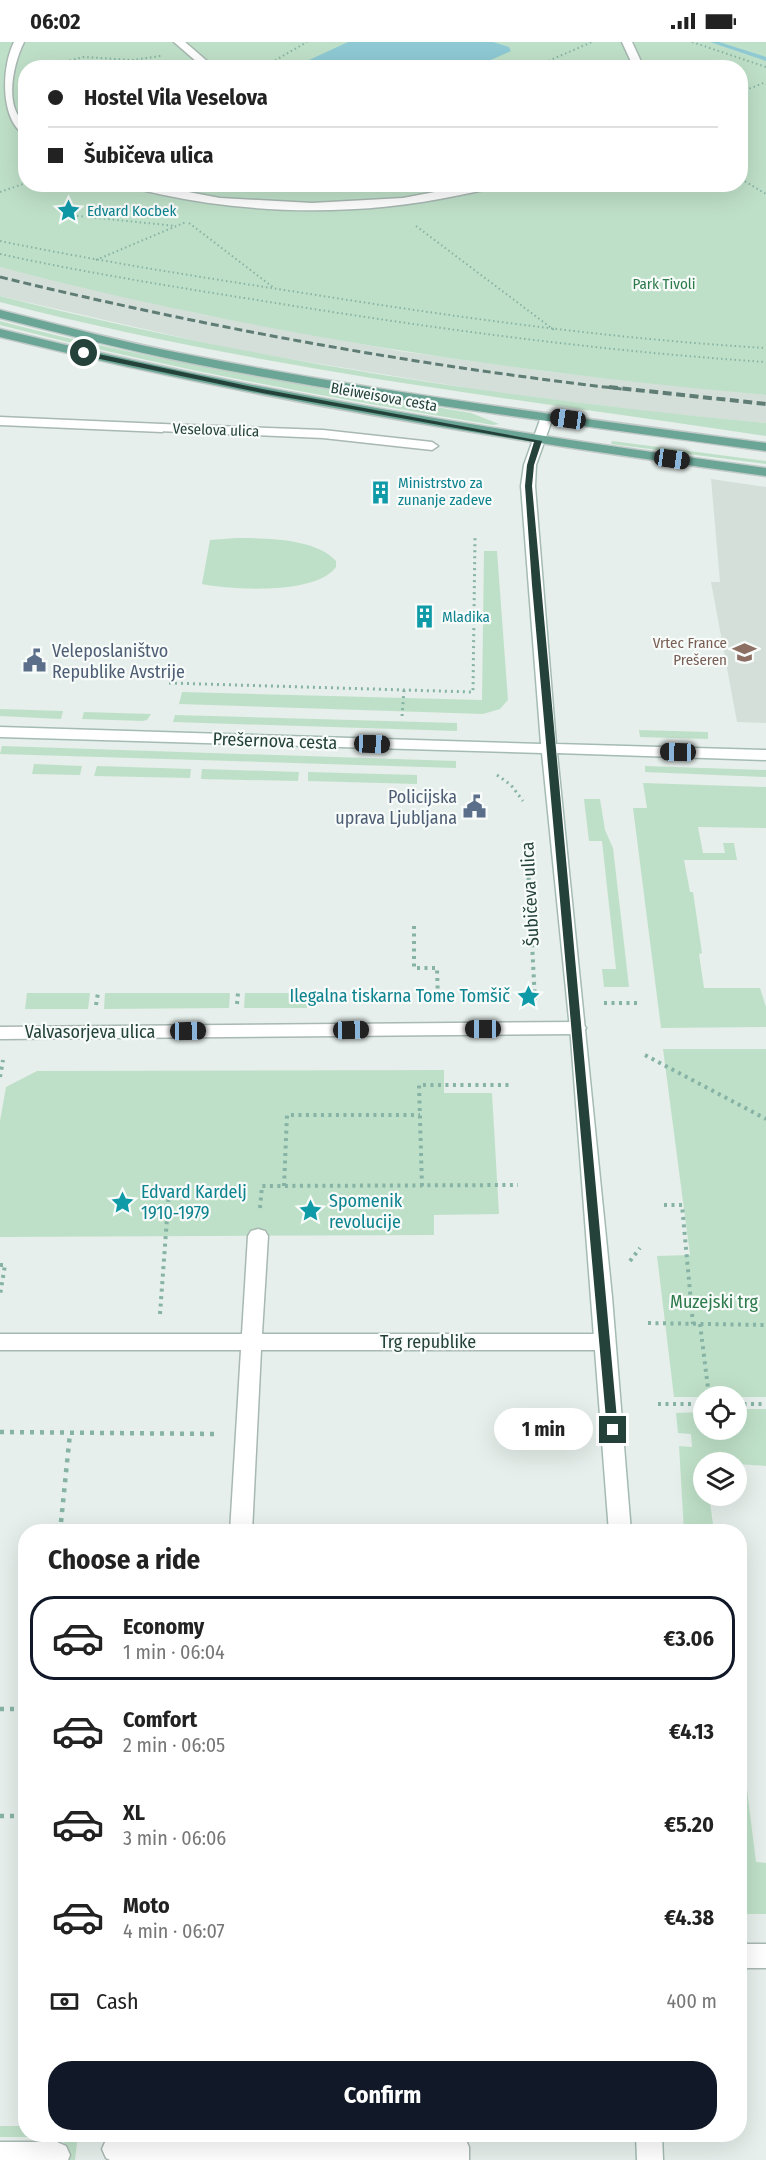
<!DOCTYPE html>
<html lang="en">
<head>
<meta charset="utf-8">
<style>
  body { margin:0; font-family:"Fira Sans Condensed",sans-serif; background:#f2f2f2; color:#222; height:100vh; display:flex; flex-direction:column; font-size:22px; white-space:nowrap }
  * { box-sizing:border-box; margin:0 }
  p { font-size:20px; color:#767676 }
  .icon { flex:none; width:33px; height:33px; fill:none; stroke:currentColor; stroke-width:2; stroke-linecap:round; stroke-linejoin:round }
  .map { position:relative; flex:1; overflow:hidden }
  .panel { position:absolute; left:18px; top:1482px; width:729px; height:618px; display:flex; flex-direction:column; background:#fff; border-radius:24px; box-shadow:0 6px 24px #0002 }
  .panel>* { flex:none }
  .hud { position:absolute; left:18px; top:18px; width:730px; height:132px; border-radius:24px; box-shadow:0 6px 24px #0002; display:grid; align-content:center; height:132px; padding:0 30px; background:#fff }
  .fabs { position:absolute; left:693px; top:1344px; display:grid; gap:12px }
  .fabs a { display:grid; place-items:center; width:54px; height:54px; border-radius:50%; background:#fff; box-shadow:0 6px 24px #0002; font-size:30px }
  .end { position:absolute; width:27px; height:27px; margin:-14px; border:8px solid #24423a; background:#fff; box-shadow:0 0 0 3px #fff }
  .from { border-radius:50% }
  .bubble { position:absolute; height:42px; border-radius:21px; background:#fff; box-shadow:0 6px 24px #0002; font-size:20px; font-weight:700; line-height:42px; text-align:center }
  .car { position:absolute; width:18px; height:36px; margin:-18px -9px; border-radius:8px; box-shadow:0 0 4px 2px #0007; background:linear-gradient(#222 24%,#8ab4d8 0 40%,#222 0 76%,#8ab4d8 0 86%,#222 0) }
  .hud b { display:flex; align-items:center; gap:21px; height:57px; font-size:22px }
  .hud b+b { border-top:2px solid #e0e0e0 }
  .hud i { width:15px; height:15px; background:#222 }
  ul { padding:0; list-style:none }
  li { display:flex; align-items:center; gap:18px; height:84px; margin:0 12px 9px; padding:0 18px; border:3px solid transparent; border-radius:24px }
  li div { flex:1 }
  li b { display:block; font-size:22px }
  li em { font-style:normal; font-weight:700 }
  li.selected { border-color:#111827 }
  li>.icon { width:54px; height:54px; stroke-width:1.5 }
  h2 { padding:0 30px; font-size:27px; line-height:72px }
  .pay { display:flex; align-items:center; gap:15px; height:66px; padding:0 30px; font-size:22px }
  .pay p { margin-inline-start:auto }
  .action { display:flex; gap:12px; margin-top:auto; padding:12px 30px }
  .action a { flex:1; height:69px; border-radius:24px; background:#111827; color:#fff; font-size:24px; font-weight:700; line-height:69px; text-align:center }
  .status { display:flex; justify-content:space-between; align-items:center; height:42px; padding:0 30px; background:#fff; direction:ltr }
  .status svg { height:16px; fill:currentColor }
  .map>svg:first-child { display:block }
</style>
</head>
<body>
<div class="status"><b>06:02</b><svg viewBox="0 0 49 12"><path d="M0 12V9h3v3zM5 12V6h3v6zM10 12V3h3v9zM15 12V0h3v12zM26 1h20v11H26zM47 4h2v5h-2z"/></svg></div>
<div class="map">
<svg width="766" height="2118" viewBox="0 0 766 2118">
  <rect width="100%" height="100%" fill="#e6efeb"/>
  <path fill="#d4dfda" d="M 0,225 L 205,273 L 399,309 L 559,331 L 766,353 L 766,381 L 660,371 L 492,350 L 236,308 L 0,254 Z
    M 711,437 L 766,445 L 766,681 L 737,680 L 711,540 L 720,540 Z"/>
  <path fill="#bfe0c8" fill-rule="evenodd" d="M 0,0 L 766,0 L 766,353 C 508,330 251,291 0,225 ZM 26,26 L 741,26 L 741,142 L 26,142 Z
    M 0,254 C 252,318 507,357 766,381 L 766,394 C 509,356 252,326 0,260 Z
    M 0,279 C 155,320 313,344 471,371 L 499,382 L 493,383 C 328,356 162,325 0,283 Z
    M 612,399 L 766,419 L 766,422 L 611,402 Z
    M 236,496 C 264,496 316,496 336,519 L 336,525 C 316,553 232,548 202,542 L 210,498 Z
    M 484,509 L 497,509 L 508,658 L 500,667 L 483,672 L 179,662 L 182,650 L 482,658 Z
    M 0,667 L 63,669 L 61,677 L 0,674 Z
    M 84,670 L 151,672 L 147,678 L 143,679 L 82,677 Z
    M 175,673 L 457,681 L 457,689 L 173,680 Z
    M 639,688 L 708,690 L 708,697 L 640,695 Z
    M 2,704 L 456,719 L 456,726 L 0,712 Z
    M 34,722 L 82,724 L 80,733 L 32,732 Z
    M 97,724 L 191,727 L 190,736 L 94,734 Z
    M 645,724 L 766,728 L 766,735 L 645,730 Z
    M 202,727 L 299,730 L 298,739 L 201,737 Z
    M 308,730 L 417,733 L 417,742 L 308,739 Z
    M 643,741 L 766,745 L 766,786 L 698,785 L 703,811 L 725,811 L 723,801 L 734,801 L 737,818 L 684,818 L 690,850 L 693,850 L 702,911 L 699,912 L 704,946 L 760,946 L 766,965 L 766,985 L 661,986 L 633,766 L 647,766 Z
    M 584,757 L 600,757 L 605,788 L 613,806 L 629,945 L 604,945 L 602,927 L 616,927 L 602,799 L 589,799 Z
    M 27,951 L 90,951 L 88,967 L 25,967 Z
    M 105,951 L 230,951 L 229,966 L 104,967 Z
    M 245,951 L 308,951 L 307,966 L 244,966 Z
    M 663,1007 L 766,1007 L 766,1355 L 674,1355 L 657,1214 L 690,1213 Z
    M 444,1028 L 444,1051 L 492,1051 L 499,1172 L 434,1173 L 434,1193 L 0,1195 L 0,1079 L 6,1045 L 37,1029 Z
    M 737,1367 L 766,1367 L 766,1424 L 704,1420 L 704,1454 L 709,1454 L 714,1489 L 684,1489 L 679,1404 L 692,1405 L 691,1392 L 678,1391 L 676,1371 L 703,1370 L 704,1388 L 736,1388 Z
    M 740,1691 L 756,1820 L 766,1821 L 766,1872 L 740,1872 Z
    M 0,2084 L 25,2084 L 26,2092 L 78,2093 L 75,2118 L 62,2118 L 64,2095 L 0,2095 Z"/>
  <path fill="#8ec9d4" d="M 348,0 L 493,0 L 509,5 L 511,9 L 475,25 L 294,25 Z"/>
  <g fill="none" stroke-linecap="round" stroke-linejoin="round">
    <path fill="#8ec9d4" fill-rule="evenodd" d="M 710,0 L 719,0 L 766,15 L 766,19 Z"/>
    <defs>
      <path id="lane" d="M 14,0 L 24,0 C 15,18 8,48 15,67 C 19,78 26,82 26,94 C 0,79 1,26 14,0 Z
        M 174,0 L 185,0 L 215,26 L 204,26 Z
        M 622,0 L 632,0 L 644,26 L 634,26 Z
        M 124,142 L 146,142 L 220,156 L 312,161 L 403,156 L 477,142 L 499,142 C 489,149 472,150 460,153 C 362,174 256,173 159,152 C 148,149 133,148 124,142 Z
        M 162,382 L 323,388 L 432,400 L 438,404 L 432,408 L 323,396 L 158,389 L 156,386 Z
        M 458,2092 L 465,2096 L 469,2105 L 469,2118 L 110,2118 L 106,2116 L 102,2107 L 106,2098 L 115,2094 Z
        M 0,2100 L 57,2100 L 66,2104 L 70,2113 L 68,2118 L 0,2118 Z"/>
      <path id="street" d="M 0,375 L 162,382 L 168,386 L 162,390 L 0,383 Z
        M 577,980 L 583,982 L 586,986 L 583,990 L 577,992 L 0,997 L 0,985 Z
        M 258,1187 L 265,1189 L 268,1194 L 262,1292 L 605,1292 L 612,1294 L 615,1300 L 612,1306 L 605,1308 L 261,1308 L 252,1490 L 230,1490 L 241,1308 L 0,1308 L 0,1292 L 242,1292 L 248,1194 L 251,1189 Z
        M 740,1902 L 766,1902 L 766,1926 L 740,1926 Z
        M 232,2092 L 258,2092 L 257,2118 L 231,2118 Z"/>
      <path id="secondary" d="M 547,371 L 553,375 L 536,423 L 535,444 L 556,702 L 766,708 L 766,718 L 557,711 L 612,1255 L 631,1490 L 609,1490 L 571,997 L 542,711 L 0,695 L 0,685 L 541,702 L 521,444 L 524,423 L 541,375 Z
        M 636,2092 L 662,2092 L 663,2118 L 637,2118 Z"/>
      <path id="primary" d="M 0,268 C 63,284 126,301 190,313 C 381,351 574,375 766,401 L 766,409 C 574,382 381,359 190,321 C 126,308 63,292 0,276 Z
        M 0,287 C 253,350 508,391 766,426 L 766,434 C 508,399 253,357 0,295 Z"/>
    </defs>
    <use href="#lane" stroke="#a8b8b2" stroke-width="3"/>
    <use href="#street" stroke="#a8b8b2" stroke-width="3"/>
    <use href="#secondary" stroke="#a4bbb3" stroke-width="3"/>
    <use href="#primary" stroke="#c2cac8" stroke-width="3"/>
    <path stroke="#86b3a5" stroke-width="2" stroke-dasharray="1.5 3" stroke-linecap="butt" d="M 692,0 L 766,25
      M 234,20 L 267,23
      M 543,21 L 555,26
      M 39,26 L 84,15 L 132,18 L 161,14
      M 270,26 L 272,23 L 267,23 L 307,0
      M 532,26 L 592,0
      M 741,50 L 766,40
      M 741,137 L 766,152
      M 0,150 L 26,141
      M 68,173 L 176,184
      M 189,181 L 274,246
      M 416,184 L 554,288
      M 0,199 C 103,220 206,236 310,252 C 461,276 613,297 766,306
      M 0,212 C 87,231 175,245 263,259 C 430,286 597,309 766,320
      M 96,218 L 186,180"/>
    <path stroke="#86b3a5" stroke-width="3" stroke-dasharray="2 4" stroke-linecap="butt" d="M 169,641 L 473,650 L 475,494
      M 402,674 L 404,648
      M 497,733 L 511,743 L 523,759"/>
    <path stroke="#86b3a5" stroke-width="4" stroke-dasharray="3 4.5" stroke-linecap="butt" d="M 527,805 L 535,959
      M 414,884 L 414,926 L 437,926 L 438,959
      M 604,961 L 639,961
      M 237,962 L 238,951
      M 96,963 L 98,951
      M 645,1013 L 766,1077
      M 0,1035 L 3,1018
      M 284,1144 L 287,1073 L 420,1073
      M 422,1144 L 419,1043 L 511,1043
      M 664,1163 L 682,1163 L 693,1282
      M 260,1166 L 262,1144 L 518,1143
      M 630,1219 L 640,1206
      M 0,1223 L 5,1223 L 0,1253
      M 160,1272 L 169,1149
      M 648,1281 L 766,1283
      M 700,1282 L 709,1354
      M 658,1362 L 704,1362
      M 736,1362 L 766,1362"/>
    <path stroke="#86b3a5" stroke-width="4.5" stroke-dasharray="4 6" stroke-linecap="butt" d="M 0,1390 L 216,1392
      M 60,1490 L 70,1391
      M 0,1667 L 26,1667
      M 0,1774 L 26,1774"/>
    <use href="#lane" fill="#fff" fill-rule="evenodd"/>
    <use href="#street" fill="#fff" fill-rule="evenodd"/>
    <use href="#secondary" fill="#fff" fill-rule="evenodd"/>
    <use href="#primary" fill="#6aa596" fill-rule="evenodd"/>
    <path stroke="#5f7d75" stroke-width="3" stroke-dasharray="8 4" stroke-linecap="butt" d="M 0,235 C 205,285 412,323 622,347"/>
    <path stroke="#5f7d75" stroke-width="4" stroke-dasharray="9 4.5" stroke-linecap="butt" d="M 609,345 L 766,362"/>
  </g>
  <path fill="#24423a" d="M 84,309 L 262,347 L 542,399 L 534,423 L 532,444 L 618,1388 L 617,1391 L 613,1392 L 607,1388 L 532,543 L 525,444 L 527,423 L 534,400 L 262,351 L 81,313 Z"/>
  <defs>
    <symbol id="sight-bare" viewBox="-9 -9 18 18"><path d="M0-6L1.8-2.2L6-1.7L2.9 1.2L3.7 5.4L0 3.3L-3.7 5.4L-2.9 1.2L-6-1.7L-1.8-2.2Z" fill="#0f9aa8" stroke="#f7fbf9" stroke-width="2.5" paint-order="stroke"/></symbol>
    <symbol id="building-bare" viewBox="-9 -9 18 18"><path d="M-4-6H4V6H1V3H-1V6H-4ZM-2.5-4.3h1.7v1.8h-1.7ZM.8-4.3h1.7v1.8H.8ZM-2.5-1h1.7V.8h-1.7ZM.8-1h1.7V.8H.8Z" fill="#0f9aa8" stroke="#f7fbf9" stroke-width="2.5" paint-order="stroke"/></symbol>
    <symbol id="school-bare" viewBox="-9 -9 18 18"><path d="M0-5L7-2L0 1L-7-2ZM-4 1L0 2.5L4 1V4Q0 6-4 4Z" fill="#8d6e63" stroke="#f7fbf9" stroke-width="2.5" paint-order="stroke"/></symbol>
    <symbol id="civic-bare" viewBox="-9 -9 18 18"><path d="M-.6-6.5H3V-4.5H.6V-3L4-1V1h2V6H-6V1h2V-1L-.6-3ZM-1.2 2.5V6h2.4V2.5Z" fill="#5c6f8a" stroke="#f7fbf9" stroke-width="2.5" paint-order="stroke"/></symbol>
  </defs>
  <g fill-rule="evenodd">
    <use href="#sight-bare" x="52" y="152" width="33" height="33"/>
    <use href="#building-bare" x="364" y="434" width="33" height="33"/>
    <use href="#building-bare" x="408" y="558" width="33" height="33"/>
    <use href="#school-bare" x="728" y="594" width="33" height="33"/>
    <use href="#civic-bare" x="18" y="602" width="33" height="33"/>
    <use href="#civic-bare" x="458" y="748" width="33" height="33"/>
    <use href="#sight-bare" x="512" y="938" width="33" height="33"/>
    <use href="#sight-bare" x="106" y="1144" width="33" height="33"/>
    <use href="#sight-bare" x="294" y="1152" width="33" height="33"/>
  </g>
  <g text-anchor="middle" stroke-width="4.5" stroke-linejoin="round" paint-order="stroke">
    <g font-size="15" fill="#0d838f" stroke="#f7fbf9" text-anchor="start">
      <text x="87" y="174">Edvard Kocbek</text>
      <text x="398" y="446">Ministrstvo za<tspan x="398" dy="17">zunanje zadeve</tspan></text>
      <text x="442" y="580">Mladika</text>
    </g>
    <g font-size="15" fill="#2d7a4b" stroke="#f7fbf9">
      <text x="664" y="247">Park Tivoli</text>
    </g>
    <g font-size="15" fill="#24423a" stroke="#f7fbf9">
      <text transform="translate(384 355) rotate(10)" y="5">Bleiweisova cesta</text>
      <text transform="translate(216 388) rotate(2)" y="5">Veselova ulica</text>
    </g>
    <g font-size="15" fill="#785e54" stroke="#f7fbf9" text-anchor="end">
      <text x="727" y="606">Vrtec France<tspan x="727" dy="17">Prešeren</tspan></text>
    </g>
    <g font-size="18" fill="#4e5e75" stroke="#f7fbf9" text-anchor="start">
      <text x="52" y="615">Veleposlaništvo<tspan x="52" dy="21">Republike Avstrije</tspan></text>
      <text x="457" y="761" text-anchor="end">Policijska<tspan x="457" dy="21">uprava Ljubljana</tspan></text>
    </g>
    <g font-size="18" fill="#24423a" stroke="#f7fbf9">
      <text transform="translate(275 699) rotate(2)" y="6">Prešernova cesta</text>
      <text transform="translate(530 852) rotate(-93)" y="6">Šubičeva ulica</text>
      <text x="90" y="996">Valvasorjeva ulica</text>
      <text x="428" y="1306">Trg republike</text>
    </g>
    <g font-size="18" fill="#0d838f" stroke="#f7fbf9" text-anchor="start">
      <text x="510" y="960" text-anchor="end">Ilegalna tiskarna Tome Tomšič</text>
      <text x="141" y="1156">Edvard Kardelj<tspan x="141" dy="21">1910-1979</tspan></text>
      <text x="329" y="1165">Spomenik<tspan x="329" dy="21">revolucije</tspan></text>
    </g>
    <g font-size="18" fill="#2d7a4b" stroke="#f7fbf9">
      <text x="714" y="1266">Muzejski trg</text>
    </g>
  </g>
</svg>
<div class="fabs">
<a><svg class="icon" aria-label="locate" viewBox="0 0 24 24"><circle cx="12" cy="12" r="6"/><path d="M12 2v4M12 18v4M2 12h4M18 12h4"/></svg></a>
<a><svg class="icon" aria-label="layers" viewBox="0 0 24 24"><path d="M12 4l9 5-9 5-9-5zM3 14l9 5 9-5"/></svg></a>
</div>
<i class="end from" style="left:84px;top:311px"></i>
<i class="end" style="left:613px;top:1388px"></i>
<div class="bubble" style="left:494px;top:1366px;width:99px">1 min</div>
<i class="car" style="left:568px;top:377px;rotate:278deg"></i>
<i class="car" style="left:672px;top:417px;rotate:98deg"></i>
<i class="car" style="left:372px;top:702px;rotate:92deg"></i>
<i class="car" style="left:678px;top:710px;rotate:271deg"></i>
<i class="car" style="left:483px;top:987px;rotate:270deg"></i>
<i class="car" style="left:351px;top:988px;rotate:89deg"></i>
<i class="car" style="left:188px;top:989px;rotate:89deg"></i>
<div class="hud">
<b><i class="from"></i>Hostel Vila Veselova</b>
<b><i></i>Šubičeva ulica</b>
</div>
<section class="panel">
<h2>Choose a ride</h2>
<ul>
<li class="selected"><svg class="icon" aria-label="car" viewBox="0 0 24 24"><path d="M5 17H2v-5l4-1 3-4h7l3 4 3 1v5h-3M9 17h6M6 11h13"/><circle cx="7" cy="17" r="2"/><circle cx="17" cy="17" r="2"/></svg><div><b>Economy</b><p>1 min · 06:04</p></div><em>€3.06</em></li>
<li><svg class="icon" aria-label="car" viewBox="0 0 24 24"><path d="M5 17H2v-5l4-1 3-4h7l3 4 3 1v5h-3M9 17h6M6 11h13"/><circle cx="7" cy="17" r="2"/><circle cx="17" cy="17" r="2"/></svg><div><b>Comfort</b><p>2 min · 06:05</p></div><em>€4.13</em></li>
<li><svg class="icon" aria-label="car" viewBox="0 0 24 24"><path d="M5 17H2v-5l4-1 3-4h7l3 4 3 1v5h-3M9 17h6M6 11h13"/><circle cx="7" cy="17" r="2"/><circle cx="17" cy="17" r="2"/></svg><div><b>XL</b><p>3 min · 06:06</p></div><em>€5.20</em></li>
<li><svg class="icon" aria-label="car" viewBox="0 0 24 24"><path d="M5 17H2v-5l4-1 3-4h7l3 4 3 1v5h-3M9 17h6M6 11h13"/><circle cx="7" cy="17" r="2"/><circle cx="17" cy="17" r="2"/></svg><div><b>Moto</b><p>4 min · 06:07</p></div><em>€4.38</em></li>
</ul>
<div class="pay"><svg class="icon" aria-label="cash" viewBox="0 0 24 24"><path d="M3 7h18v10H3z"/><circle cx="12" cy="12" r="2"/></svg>Cash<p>400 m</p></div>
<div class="action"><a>Confirm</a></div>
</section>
</div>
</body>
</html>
